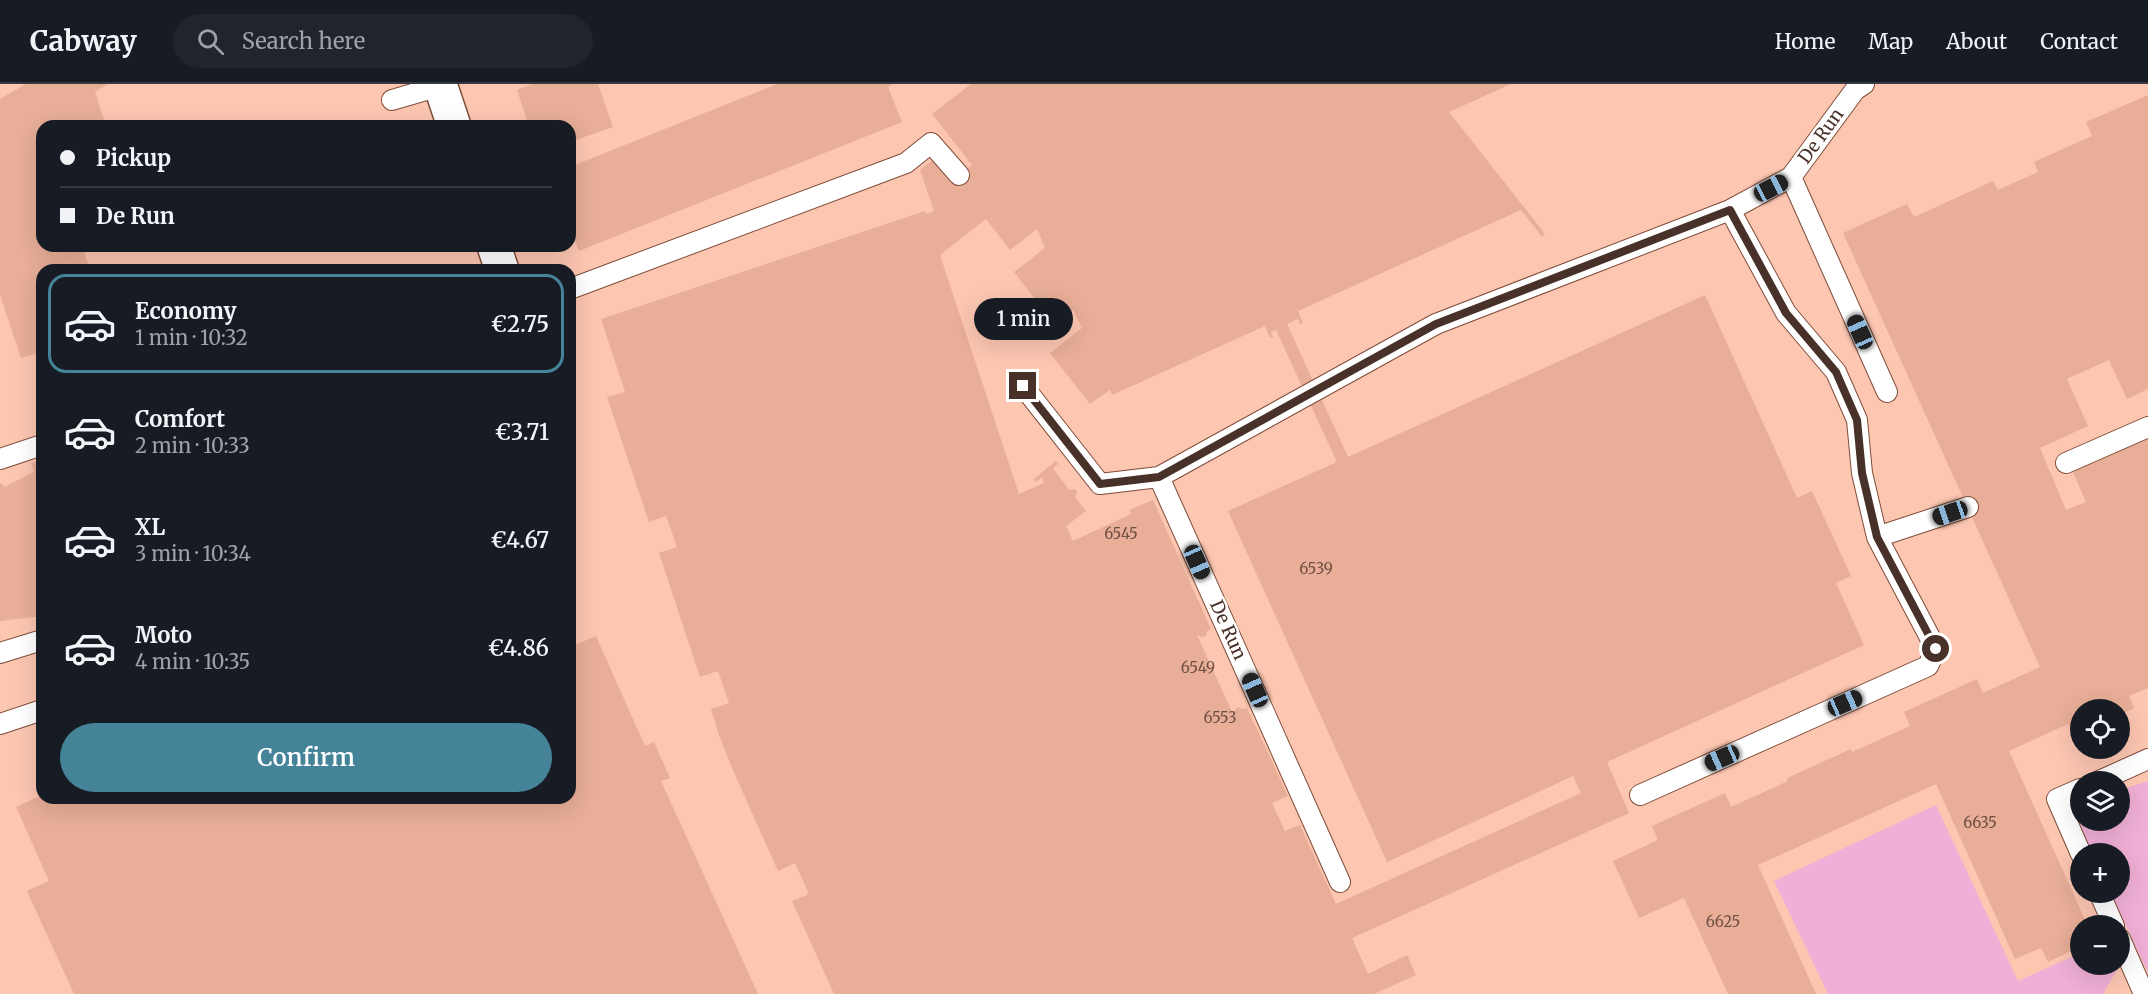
<!DOCTYPE html>
<html lang="en">
<head>
<meta charset="utf-8">
<style>
  body { margin:0; font-family:Merriweather,serif; background:#20242c; color:#f1f3f6; height:100vh; display:flex; flex-direction:column; font-size:22px; white-space:nowrap }
  * { box-sizing:border-box; margin:0 }
  p { font-size:20px; color:#9ea1a6 }
  .icon { flex:none; width:33px; height:33px; fill:none; stroke:currentColor; stroke-width:2; stroke-linecap:round; stroke-linejoin:round }
  .map { position:relative; flex:1; overflow:hidden }
  .details { position:absolute; left:36px; top:180px; width:540px; height:540px; display:flex; flex-direction:column; background:#171b24; border-radius:18px; box-shadow:0 6px 24px #0002 }
  .details>* { flex:none }
  .top-card { position:absolute; left:36px; top:36px; width:540px; height:132px; border-radius:18px; box-shadow:0 6px 24px #0002; display:grid; align-content:center; height:132px; padding:0 24px; background:#171b24 }
  .fabs { position:absolute; left:2070px; top:615px; display:grid; gap:12px }
  .fabs a { display:grid; place-items:center; width:60px; height:60px; border-radius:50%; background:#171b24; box-shadow:0 6px 24px #0002; font-size:30px }
  .end { position:absolute; width:27px; height:27px; margin:-14px; border:8px solid #483128; background:#fff; box-shadow:0 0 0 3px #fff }
  .from { border-radius:50% }
  .bubble { position:absolute; height:42px; border-radius:21px; background:#171b24; box-shadow:0 6px 24px #0002; font-size:20px; font-weight:600; line-height:42px; text-align:center }
  .car { position:absolute; width:18px; height:36px; margin:-18px -9px; border-radius:8px; box-shadow:0 0 4px 2px #0007; background:linear-gradient(#222 24%,#8ab4d8 0 40%,#222 0 76%,#8ab4d8 0 86%,#222 0) }
  .top-card b { display:flex; align-items:center; gap:21px; height:57px; font-size:22px }
  .top-card b+b { border-top:2px solid #363941 }
  .top-card i { width:15px; height:15px; background:#f1f3f6 }
  ul { padding:10px 0 0; list-style:none }
  li { display:flex; align-items:center; gap:18px; height:99px; margin:0 12px 9px; padding:0 12px; border:3px solid transparent; border-radius:18px }
  li div { flex:1 }
  li b { display:block; font-size:22px }
  li em { font-style:normal; font-weight:600 }
  li.selected { border-color:#458399 }
  li>.icon { width:54px; height:54px; stroke-width:1.5 }
  .primary-button { display:flex; gap:12px; margin-top:auto; padding:12px 24px }
  .primary-button a { flex:1; height:69px; border-radius:36px; background:#458399; color:#fff; font-size:24px; font-weight:600; line-height:69px; text-align:center }
  header { display:flex; align-items:center; gap:36px; box-sizing:border-box; height:84px; padding:0 30px; background:#171b24; border-bottom:2px solid #363941 }
  header strong { font-size:28px }
  nav { display:flex; gap:33px; margin-inline-start:auto; font-size:21px }
  .search { width:420px; height:54px; background:#20242c; display:flex; align-items:center; gap:15px; box-sizing:border-box; padding:0 21px; border-radius:33px; color:#9ea1a6; font-size:22px }
  .map>svg:first-child { display:block }
</style>
</head>
<body>
<header>
<strong>Cabway</strong>
<div class="search"><svg class="icon" aria-label="search" viewBox="0 0 24 24"><circle cx="10" cy="10" r="6"/><path d="M15 15l6 6"/></svg>Search here</div>
<nav><a>Home</a><a>Map</a><a>About</a><a>Contact</a></nav>
</header>
<div class="map">
<svg width="2148" height="910" viewBox="0 0 2148 910">
  <rect width="100%" height="100%" fill="#fcd7c9"/>
  <path fill="#fcc6b1" fill-rule="evenodd" d="M 0,0 L 2148,0 L 2148,910 L 0,910 ZM 42,42 L 570,42 L 570,162 L 42,162 ZM 42,186 L 570,186 L 570,714 L 42,714 ZM 2080,626 L 2120,626 L 2120,664 L 2080,664 ZM 2080,698 L 2120,698 L 2120,736 L 2080,736 ZM 2080,770 L 2120,770 L 2120,808 L 2080,808 ZM 2080,842 L 2120,842 L 2120,880 L 2080,880 Z"/>
  <path fill="#f0afd6" d="M 2148,697 L 2148,889 L 2111,809 L 2120,808 L 2120,770 L 2093,769 L 2071,721 L 2080,718 L 2080,736 L 2120,736 L 2120,706 Z
    M 1936,721 L 2018,897 L 2080,869 L 2080,880 L 2114,881 L 2117,886 L 2103,910 L 1828,910 L 1774,797 Z"/>
  <path fill="#e8ae97" fill-rule="evenodd" d="M 26,0 L 108,0 L 95,8 L 106,42 L 42,42 L 42,162 L 82,162 L 90,186 L 42,186 L 42,268 L 21,274 L 0,211 L 0,15 Z
    M 532,0 L 598,0 L 613,43 L 570,58 L 570,42 L 529,42 L 517,6 Z
    M 777,0 L 892,0 L 888,3 L 902,38 L 579,167 L 570,144 L 570,83 Z
    M 971,0 L 1511,0 L 1449,28 L 1545,150 L 1542,153 L 1521,126 L 1298,227 L 1303,239 L 1300,240 L 1298,235 L 1287,240 L 1348,373 L 1705,211 L 1797,414 L 1812,407 L 1851,492 L 1836,499 L 1864,561 L 1607,678 L 1629,729 L 1352,854 L 1368,890 L 1407,871 L 1416,891 L 1374,910 L 834,910 L 792,817 L 809,810 L 795,779 L 778,787 L 732,684 L 719,651 L 711,625 L 729,619 L 718,587 L 700,593 L 659,469 L 677,463 L 666,432 L 649,438 L 607,313 L 625,308 L 601,235 L 925,127 L 926,130 L 934,127 L 920,86 L 933,76 L 950,98 L 972,81 L 932,30 ZM 986,135 L 1010,166 L 1037,145 L 1045,164 L 1014,188 L 1054,240 L 1073,226 L 1082,244 L 1050,269 L 1090,320 L 1110,306 L 1112,311 L 1265,242 L 1270,254 L 1273,253 L 1271,248 L 1276,246 L 1337,378 L 1228,427 L 1387,778 L 1573,692 L 1581,709 L 1336,820 L 1300,741 L 1285,747 L 1272,719 L 1288,712 L 1247,624 L 1242,625 L 1237,623 L 1233,630 L 1197,551 L 1202,553 L 1206,552 L 1207,547 L 1211,545 L 1153,416 L 1129,426 L 1131,430 L 1073,457 L 1066,442 L 1086,427 L 1075,413 L 1077,409 L 1076,406 L 1073,405 L 1069,406 L 1053,384 L 1058,380 L 1056,377 L 1034,395 L 1036,398 L 1042,393 L 1044,399 L 1019,410 L 940,171 Z
    M 2148,11 L 2148,305 L 2127,315 L 2109,276 L 2067,295 L 2088,342 L 2040,364 L 2066,426 L 2086,418 L 2072,386 L 2148,352 L 2148,604 L 2129,612 L 2134,624 L 2120,631 L 2120,626 L 2080,626 L 2080,648 L 2073,652 L 2068,640 L 2009,667 L 2087,840 L 2092,838 L 2094,842 L 2080,842 L 2080,863 L 2048,878 L 2041,864 L 2015,875 L 1936,700 L 1758,781 L 1816,910 L 1728,910 L 1684,814 L 1639,834 L 1613,777 L 1658,756 L 1652,742 L 1725,709 L 1731,723 L 1788,697 L 1787,694 L 1851,665 L 1852,668 L 1910,642 L 1904,628 L 1977,595 L 1983,609 L 2040,583 L 1843,149 L 1907,120 L 1914,133 L 1993,97 L 1998,106 L 2038,88 L 2034,78 L 2092,52 L 2086,38 Z
    M 42,376 L 42,532 L 0,537 L 0,400 L 2,399 L 4,403 L 34,388 L 31,379 Z
    M 596,552 L 645,662 L 654,658 L 670,694 L 661,697 L 758,910 L 74,910 L 27,807 L 49,797 L 16,723 L 42,711 L 42,714 L 570,714 L 570,563 Z"/>
  <g fill="none" stroke-linecap="round" stroke-linejoin="round">
    <defs>
      <path id="service" d="M 392,16 L 440,2
        M 1791,93 L 1887,308
        M 570,205 L 906,79 L 931,59 L 959,91
        M 1023,302 L 1100,400 L 1159,393 L 1436,240 L 1730,126 L 1791,93 L 1855,6 L 1864,0
        M 0,375 L 42,361
        M 2066,379 L 2148,343
        M 1159,393 L 1340,798
        M 1877,453 L 1968,423
        M 0,569 L 42,556
        M 0,640 L 42,626
        M 2097,698 L 2148,675
        M 2080,705 L 2057,715 L 2081,770
        M 1640,711 L 1928,582 L 1936,565 L 1877,453 L 1862,389 L 1857,336 L 1836,288 L 1786,229 L 1730,126
        M 2099,808 L 2114,842
        M 2120,855 L 2144,910"/>
      <path id="minor" d="M 440,0 L 454,42
        M 494,162 L 502,186"/>
    </defs>
    <use href="#service" stroke="#7f4c38" stroke-width="22"/>
    <use href="#minor" stroke="#7f4c38" stroke-width="36"/>
    <use href="#service" stroke="#fff" stroke-width="20"/>
    <use href="#minor" stroke="#fff" stroke-width="33"/>
  </g>
  <g fill="none" stroke-linecap="round" stroke-linejoin="round">
    <path stroke="#483128" stroke-width="8" d="M 1023,302 L 1100,400 L 1159,393 L 1436,240 L 1730,126 L 1786,229 L 1836,288 L 1857,336 L 1862,389 L 1877,453 L 1936,565"/>
  </g>
  <g text-anchor="middle" stroke-width="5" stroke-linejoin="round" paint-order="stroke">
    <g font-size="15" fill="#705044">
      <text x="1121" y="455">6545</text>
      <text x="1316" y="490">6539</text>
      <text x="1198" y="589">6549</text>
      <text x="1220" y="639">6553</text>
      <text x="1980" y="744">6635</text>
      <text x="1723" y="843">6625</text>
    </g>
    <g font-size="18" fill="#483128" stroke="#fff">
      <text transform="translate(1821 52) rotate(-54)" y="6">De Run</text>
      <text transform="translate(1228 546) rotate(66)" y="6">De Run</text>
    </g>
  </g>
</svg>
<div class="fabs">
<a><svg class="icon" aria-label="locate" viewBox="0 0 24 24"><circle cx="12" cy="12" r="6"/><path d="M12 2v4M12 18v4M2 12h4M18 12h4"/></svg></a>
<a><svg class="icon" aria-label="layers" viewBox="0 0 24 24"><path d="M12 4l9 5-9 5-9-5zM3 14l9 5 9-5"/></svg></a>
<a>+</a>
<a>−</a>
</div>
<i class="end from" style="left:1936px;top:565px"></i>
<i class="end" style="left:1023px;top:302px"></i>
<div class="bubble" style="left:974px;top:214px;width:99px">1 min</div>
<i class="car" style="left:1771px;top:104px;rotate:62deg"></i>
<i class="car" style="left:1860px;top:248px;rotate:336deg"></i>
<i class="car" style="left:1950px;top:429px;rotate:251deg"></i>
<i class="car" style="left:1197px;top:478px;rotate:156deg"></i>
<i class="car" style="left:1255px;top:606px;rotate:336deg"></i>
<i class="car" style="left:1845px;top:619px;rotate:66deg"></i>
<i class="car" style="left:1722px;top:674px;rotate:246deg"></i>
<div class="top-card">
<b><i class="from"></i>Pickup</b>
<b><i></i>De Run</b>
</div>
<section class="details">
<ul>
<li class="selected"><svg class="icon" aria-label="car" viewBox="0 0 24 24"><path d="M5 17H2v-5l4-1 3-4h7l3 4 3 1v5h-3M9 17h6M6 11h13"/><circle cx="7" cy="17" r="2"/><circle cx="17" cy="17" r="2"/></svg><div><b>Economy</b><p>1 min · 10:32</p></div><em>€2.75</em></li>
<li><svg class="icon" aria-label="car" viewBox="0 0 24 24"><path d="M5 17H2v-5l4-1 3-4h7l3 4 3 1v5h-3M9 17h6M6 11h13"/><circle cx="7" cy="17" r="2"/><circle cx="17" cy="17" r="2"/></svg><div><b>Comfort</b><p>2 min · 10:33</p></div><em>€3.71</em></li>
<li><svg class="icon" aria-label="car" viewBox="0 0 24 24"><path d="M5 17H2v-5l4-1 3-4h7l3 4 3 1v5h-3M9 17h6M6 11h13"/><circle cx="7" cy="17" r="2"/><circle cx="17" cy="17" r="2"/></svg><div><b>XL</b><p>3 min · 10:34</p></div><em>€4.67</em></li>
<li><svg class="icon" aria-label="car" viewBox="0 0 24 24"><path d="M5 17H2v-5l4-1 3-4h7l3 4 3 1v5h-3M9 17h6M6 11h13"/><circle cx="7" cy="17" r="2"/><circle cx="17" cy="17" r="2"/></svg><div><b>Moto</b><p>4 min · 10:35</p></div><em>€4.86</em></li>
</ul>
<div class="primary-button"><a>Confirm</a></div>
</section>
</div>
</body>
</html>
